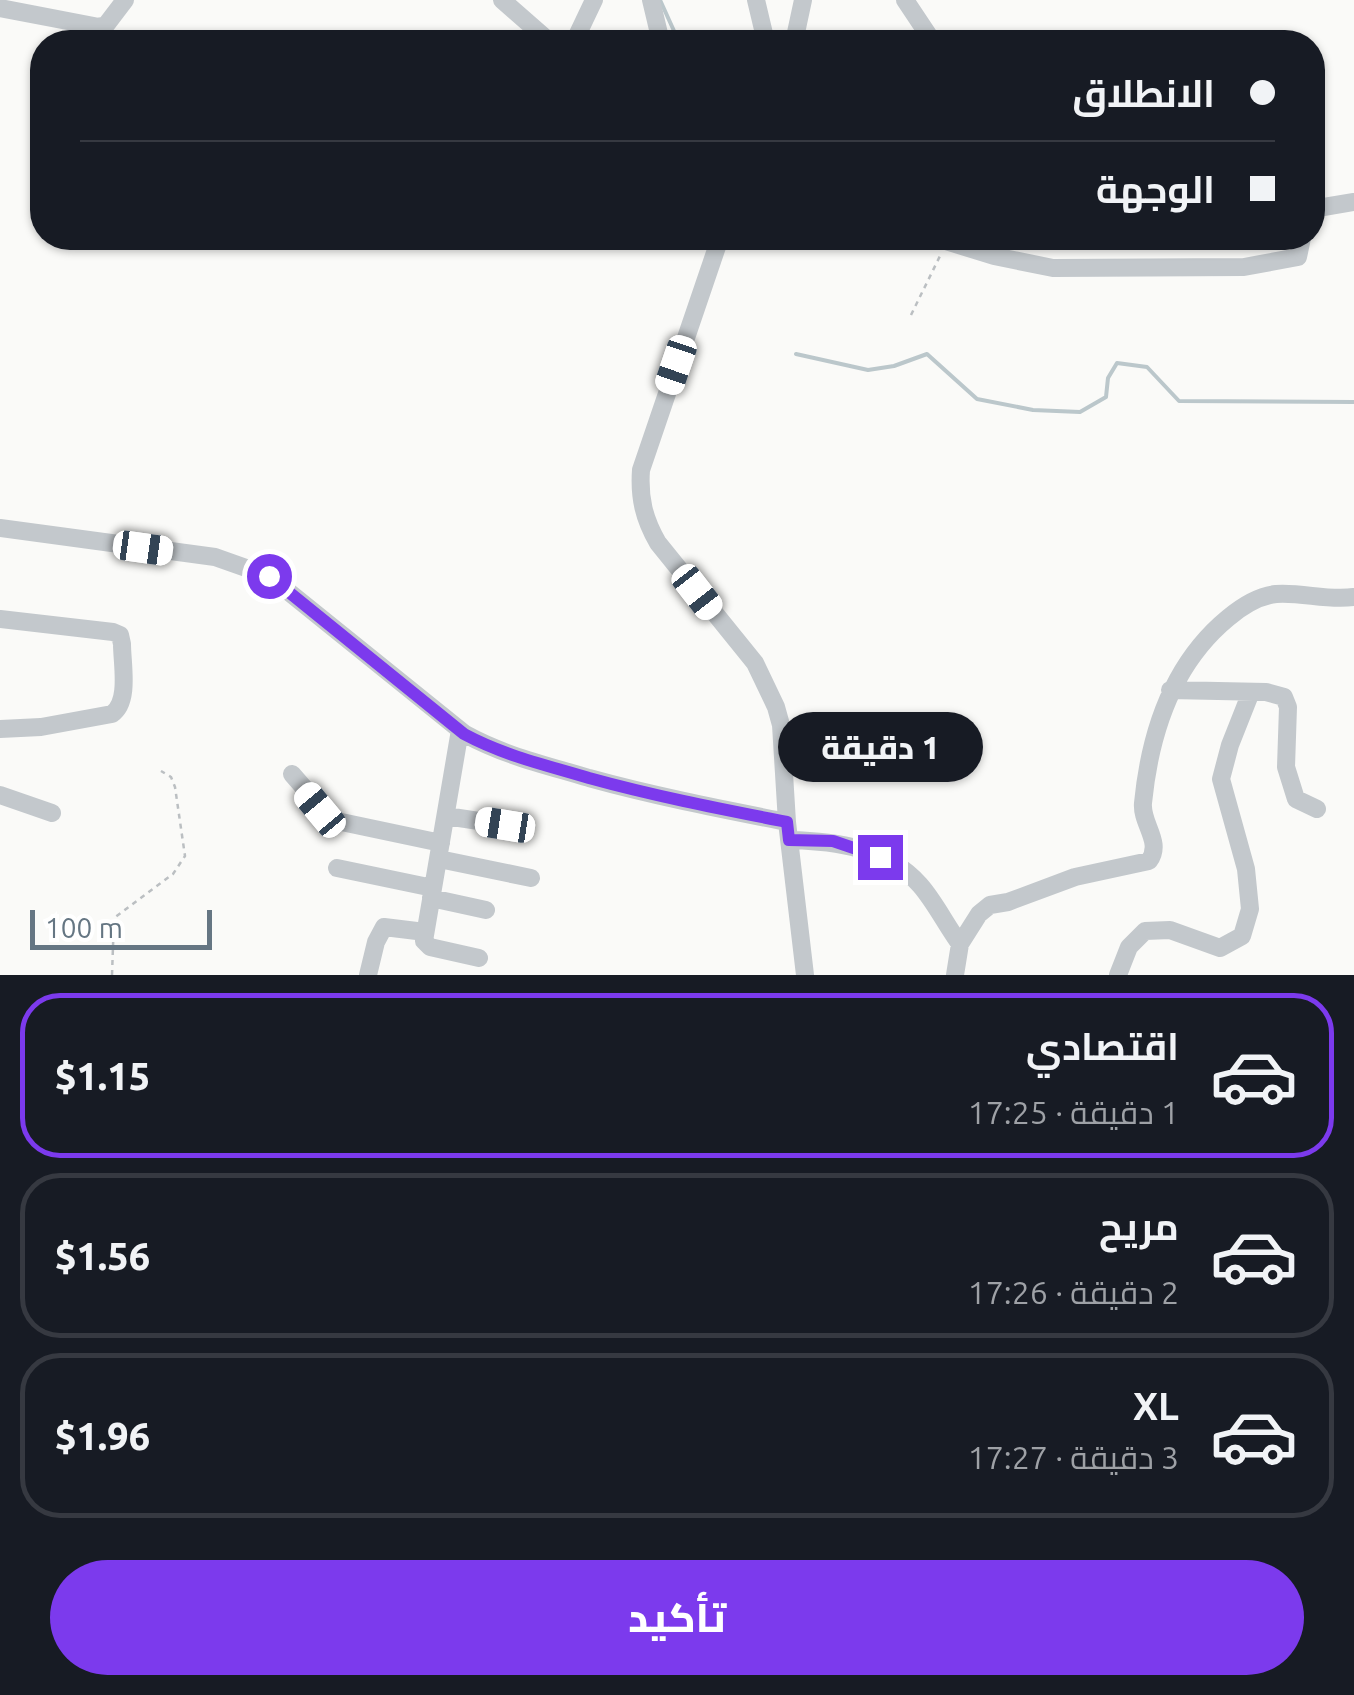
<!DOCTYPE html>
<html lang="ar">
<head>
<meta charset="utf-8">
<style>
  body { margin:0; font-family:Ubuntu,Cairo,sans-serif; background:#242831; color:#f1f3f6; direction:rtl; height:100vh; display:flex; flex-direction:column; font-size:38px; white-space:nowrap }
  * { box-sizing:border-box; margin:0 }
  p { font-size:32px; color:#9ea1a6 }
  .icon { flex:none; width:55px; height:55px; fill:none; stroke:currentColor; stroke-width:2; stroke-linecap:round; stroke-linejoin:round }
  .map { position:relative; height:975px; overflow:hidden; direction:ltr }
  .drawer { display:flex; flex-direction:column; background:#171b24; flex:1 }
  .drawer>* { flex:none }
  .guide { position:absolute; left:30px; top:30px; width:1295px; height:220px; border-radius:40px; box-shadow:0 2px 8px #0004; direction:rtl; display:grid; align-content:center; height:220px; padding:0 50px; background:#171b24 }
  .scale { position:absolute; left:30px; bottom:25px; width:182px; box-sizing:border-box; padding-left:10px; border:5px solid #657683; border-top:0; font-size:28px; line-height:35px; white-space:nowrap; color:#657683; -webkit-text-stroke:8px #fff; paint-order:stroke }
  .end { position:absolute; width:45px; height:45px; margin:-22px; border:12px solid #7c3aed; background:#fff; box-shadow:0 0 0 5px #fff }
  .from { border-radius:50% }
  .bubble { position:absolute; height:70px; border-radius:35px; background:#171b24; box-shadow:0 2px 8px #0004; font-size:32px; font-weight:800; line-height:70px; text-align:center; direction:rtl }
  .car { position:absolute; width:30px; height:60px; margin:-30px -15px; border-radius:12px; box-shadow:0 0 8px 2px #0007; background:linear-gradient(#fff 24%,#345 0 40%,#fff 0 76%,#345 0 86%,#fff 0) }
  .guide b { display:flex; align-items:center; gap:35px; height:95px; font-size:38px }
  .guide b+b { border-top:2px solid #363941 }
  .guide i { width:25px; height:25px; background:#f1f3f6 }
  ul { padding:18px 0 0; list-style:none }
  li { display:flex; align-items:center; gap:30px; height:165px; margin:0 20px 15px; padding:0 30px; border:5px solid #363941; border-radius:40px }
  li div { flex:1 }
  li b { display:block; font-size:38px }
  li em { font-style:normal; font-weight:800 }
  li.on { border-color:#7c3aed }
  li>.icon { width:90px; height:90px; stroke-width:1.5 }
  .primary-button { display:flex; gap:20px; margin-top:auto; padding:20px 50px }
  .primary-button a { flex:1; height:115px; border-radius:60px; background:#7c3aed; color:#fff; font-size:40px; font-weight:800; line-height:115px; text-align:center }
  .map>svg:first-child { display:block }
</style>
</head>
<body>
<div class="map">
<svg width="1354" height="975" viewBox="0 0 1354 975">
  <rect width="100%" height="100%" fill="#fafaf8"/>
  <g fill="none" stroke-linecap="round" stroke-linejoin="round">
    <path stroke="#bbc7cb" stroke-width="4" d="M 660,0 L 679,42
      M 796,354 L 868,370 L 894,366 L 927,354 L 977,399 L 1033,410 L 1080,412 L 1106,397 L 1108,378 L 1117,363 L 1147,367 L 1179,401 L 1354,402"/>
    <path stroke="#bbbfc2" stroke-width="2.5" stroke-dasharray="5 5" stroke-linecap="butt" d="M 911,315 L 940,256
      M 112,975 L 114,918 L 173,874 L 185,856 L 175,787 L 171,777 L 161,771"/>
    <path stroke="#c3c8cc" stroke-width="18" d="M 502,0 L 550,42
      M 651,0 L 661,42
      M 756,0 L 766,42
      M 905,0 L 933,42
      M 0,8 L 99,27 L 106,25 L 125,0
      M 574,42 L 594,0
      M 794,42 L 803,0
      M 1312,209 L 1354,202
      M 720,238 L 641,470 C 639,498 644,519 658,543 L 755,663 L 776,707 L 781,725 L 787,822 L 805,975
      M 936,238 L 994,256 L 1053,268 L 1244,267 L 1298,257 L 1302,238
      M 0,528 L 215,557 L 269,576 L 465,734 C 505,756 546,765 589,778 C 654,796 721,809 787,822
      M 0,619 L 113,632 L 120,635 L 122,644 C 122,664 130,702 112,714 L 41,727 L 0,729
      M 1170,690 L 1266,692 L 1284,697 L 1288,707 L 1286,767 L 1296,799 L 1317,809
      M 460,730 L 424,941 L 430,947 L 479,958
      M 292,774 L 332,820 L 441,843
      M 0,795 L 52,813
      M 446,816 L 505,825
      M 789,840 C 835,841 888,848 920,885 C 935,902 946,925 960,944
      M 439,859 L 531,878
      M 337,868 L 433,888
      M 431,898 L 486,910
      M 368,975 L 376,942 L 384,927 L 425,932
      M 955,975 L 960,944 L 979,914 L 990,905 L 1008,902 L 1075,877 L 1149,861 C 1163,842 1141,824 1143,803 C 1150,732 1172,664 1228,618 C 1241,607 1259,596 1276,594 C 1302,592 1328,601 1354,597
      M 1118,975 L 1129,947 L 1145,931 L 1170,930 L 1220,948 L 1242,936 L 1250,909 L 1246,869 L 1221,779 L 1230,745 L 1251,692"/>
  </g>
  <g fill="none" stroke-linecap="round" stroke-linejoin="round">
    <path stroke="#7c3aed" stroke-width="12" d="M 269,576 L 464,734 C 505,756 546,765 589,778 C 654,796 721,809 787,822 L 789,840 L 833,841 L 880,857"/>
  </g>
</svg>
<div class="scale">100 m</div>
<i class="end from" style="left:269px;top:576px"></i>
<i class="end" style="left:880px;top:857px"></i>
<div class="bubble" style="left:778px;top:712px;width:205px">1 دقيقة</div>
<i class="car" style="left:676px;top:365px;rotate:199deg"></i>
<i class="car" style="left:143px;top:548px;rotate:98deg"></i>
<i class="car" style="left:697px;top:592px;rotate:142deg"></i>
<i class="car" style="left:320px;top:810px;rotate:320deg"></i>
<i class="car" style="left:505px;top:825px;rotate:279deg"></i>
<div class="guide">
<b><i class="from"></i>الانطلاق</b>
<b><i></i>الوجهة</b>
</div>
</div>
<section class="drawer">
<ul>
<li class="on"><svg class="icon" aria-label="car" viewBox="0 0 24 24"><path d="M5 17H2v-5l4-1 3-4h7l3 4 3 1v5h-3M9 17h6M6 11h13"/><circle cx="7" cy="17" r="2"/><circle cx="17" cy="17" r="2"/></svg><div><b>اقتصادي</b><p>1 دقيقة · 17:25</p></div><em>$1.15</em></li>
<li><svg class="icon" aria-label="car" viewBox="0 0 24 24"><path d="M5 17H2v-5l4-1 3-4h7l3 4 3 1v5h-3M9 17h6M6 11h13"/><circle cx="7" cy="17" r="2"/><circle cx="17" cy="17" r="2"/></svg><div><b>مريح</b><p>2 دقيقة · 17:26</p></div><em>$1.56</em></li>
<li><svg class="icon" aria-label="car" viewBox="0 0 24 24"><path d="M5 17H2v-5l4-1 3-4h7l3 4 3 1v5h-3M9 17h6M6 11h13"/><circle cx="7" cy="17" r="2"/><circle cx="17" cy="17" r="2"/></svg><div><b>XL</b><p>3 دقيقة · 17:27</p></div><em>$1.96</em></li>
</ul>
<div class="primary-button"><a>تأكيد</a></div>
</section>
</body>
</html>
